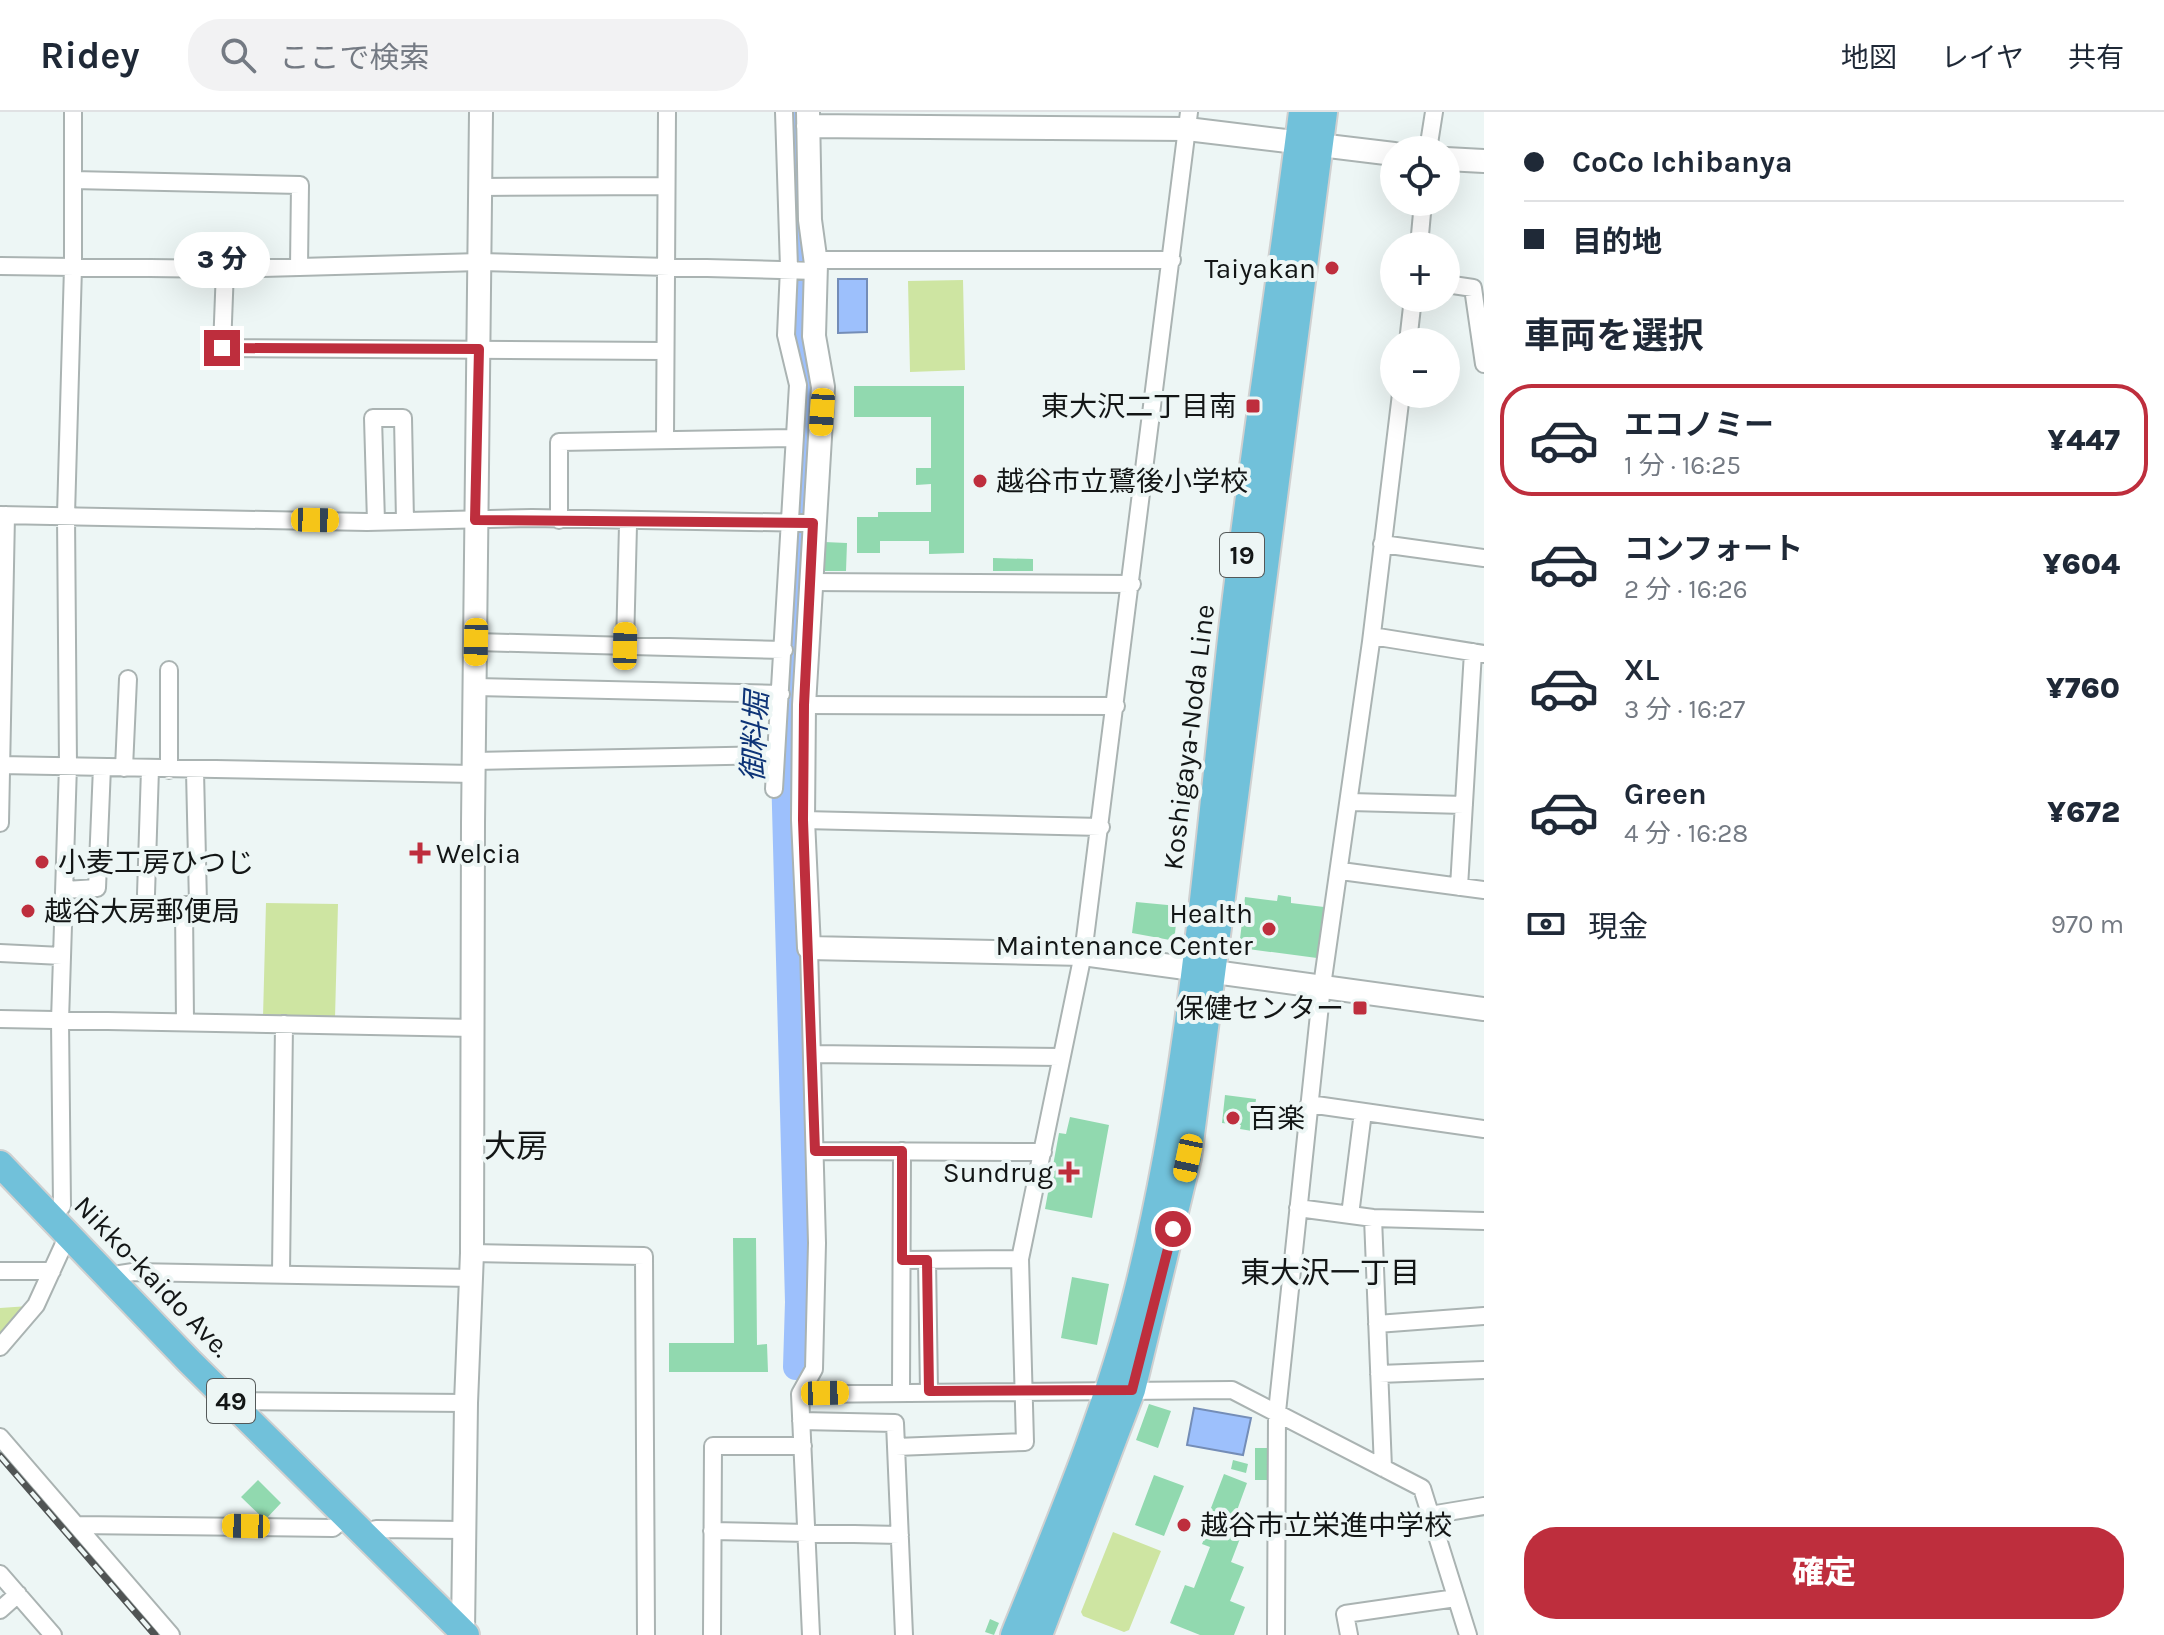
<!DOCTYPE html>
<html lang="ja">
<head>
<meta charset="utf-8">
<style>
  body { margin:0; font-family:Karla,"Noto Sans JP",sans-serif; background:#f2f2f3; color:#1f2937; height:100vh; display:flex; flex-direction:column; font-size:30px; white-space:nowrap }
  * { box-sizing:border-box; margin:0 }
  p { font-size:26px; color:#747a83 }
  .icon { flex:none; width:44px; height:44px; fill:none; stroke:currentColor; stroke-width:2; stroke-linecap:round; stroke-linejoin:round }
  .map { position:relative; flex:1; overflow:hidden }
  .details { display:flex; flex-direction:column; background:#fff; width:680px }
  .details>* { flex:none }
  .guide { display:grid; align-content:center; height:176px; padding:0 40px; background:#fff }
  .fabs { position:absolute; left:1380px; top:24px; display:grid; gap:16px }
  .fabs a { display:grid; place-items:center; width:80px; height:80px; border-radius:50%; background:#fff; box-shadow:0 8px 32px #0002; font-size:40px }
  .end { position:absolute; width:36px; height:36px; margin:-18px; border:10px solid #be2e3d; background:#fff; box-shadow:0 0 0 4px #fff }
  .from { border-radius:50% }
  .bubble { position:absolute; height:56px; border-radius:28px; background:#fff; box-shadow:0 8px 32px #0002; font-size:26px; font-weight:800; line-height:56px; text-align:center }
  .car { position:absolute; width:24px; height:48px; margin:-24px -12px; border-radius:10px; box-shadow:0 0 6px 2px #0007; background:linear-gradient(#f5c518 24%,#345 0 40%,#f5c518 0 76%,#345 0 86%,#f5c518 0) }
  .guide b { display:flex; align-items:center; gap:28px; height:76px; font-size:30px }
  .guide b+b { border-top:2px solid #e0e1e3 }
  .guide i { width:20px; height:20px; background:#1f2937 }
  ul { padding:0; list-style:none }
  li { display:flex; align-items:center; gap:24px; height:112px; margin:0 16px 12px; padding:0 24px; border:4px solid transparent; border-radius:32px }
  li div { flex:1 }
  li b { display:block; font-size:30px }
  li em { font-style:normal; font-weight:800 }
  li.current { border-color:#be2e3d }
  li>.icon { width:72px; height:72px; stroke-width:1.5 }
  h2 { padding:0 40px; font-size:36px; line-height:96px }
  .pay { display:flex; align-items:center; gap:20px; height:88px; padding:0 40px; font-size:30px }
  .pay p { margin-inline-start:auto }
  .primary-button { display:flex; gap:16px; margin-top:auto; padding:16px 40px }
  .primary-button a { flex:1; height:92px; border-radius:32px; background:#be2e3d; color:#fff; font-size:32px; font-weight:800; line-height:92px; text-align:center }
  header { display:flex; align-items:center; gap:48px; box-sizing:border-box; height:112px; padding:0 40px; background:#fff; border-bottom:2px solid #e0e1e3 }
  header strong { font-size:38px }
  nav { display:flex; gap:44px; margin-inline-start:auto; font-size:28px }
  .search { width:560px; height:72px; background:#f2f2f3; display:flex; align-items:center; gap:20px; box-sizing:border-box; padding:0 28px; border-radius:32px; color:#747a83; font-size:30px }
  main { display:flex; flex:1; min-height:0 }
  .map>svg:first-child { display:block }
</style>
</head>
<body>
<header>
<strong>Ridey</strong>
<div class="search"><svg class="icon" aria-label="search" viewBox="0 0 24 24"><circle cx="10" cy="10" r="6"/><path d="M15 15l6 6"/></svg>ここで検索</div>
<nav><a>地図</a><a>レイヤ</a><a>共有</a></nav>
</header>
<main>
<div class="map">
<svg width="1484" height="1523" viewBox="0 0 1484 1523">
  <rect width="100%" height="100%" fill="#edf6f5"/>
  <path fill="#cee5a2" d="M 963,168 L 965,258 L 910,260 L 908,169 Z
    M 266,791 L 338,792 L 335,906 L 263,905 Z
    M 29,1194 L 0,1227 L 0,1196 Z
    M 1113,1420 L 1161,1439 L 1129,1518 L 1124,1520 L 1083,1504 L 1081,1500 Z"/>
  <path fill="#9dc0fc" stroke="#748db7" stroke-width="2" d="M 838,167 L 867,167 L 867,220 L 838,221 Z
    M 1194,1296 L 1251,1306 L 1243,1343 L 1187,1333 Z"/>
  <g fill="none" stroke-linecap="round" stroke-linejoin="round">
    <path stroke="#9dc0fc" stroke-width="26" d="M 796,0 L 798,233 L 810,277 L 784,658 L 798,1190 L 796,1255"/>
  </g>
  <path fill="#91d9af" d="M 854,274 L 964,274 L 964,441 L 929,442 L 929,429 L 880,429 L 880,441 L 857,441 L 857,405 L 878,405 L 878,400 L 931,400 L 931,372 L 916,373 L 916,356 L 931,356 L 931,305 L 854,305 Z
    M 824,430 L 847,431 L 846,459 L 824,459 Z
    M 993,446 L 1033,447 L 1033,459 L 993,459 Z
    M 1278,783 L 1291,785 L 1291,791 L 1324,795 L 1317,846 L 1248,837 L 1240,827 L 1245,785 L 1277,789 Z
    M 1136,790 L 1178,794 L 1175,821 L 1170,828 L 1132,821 Z
    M 1225,983 L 1256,987 L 1252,1019 L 1240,1017 L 1241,1013 L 1222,1011 Z
    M 1070,1005 L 1109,1013 L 1092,1106 L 1045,1097 L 1059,1021 L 1066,1022 Z
    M 733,1126 L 756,1126 L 757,1233 L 767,1232 L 768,1260 L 669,1260 L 669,1231 L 734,1231 Z
    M 1072,1165 L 1109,1172 L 1097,1233 L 1061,1226 Z
    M 1149,1292 L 1171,1299 L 1158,1336 L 1136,1328 Z
    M 1255,1336 L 1267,1336 L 1267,1368 L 1255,1368 Z
    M 1233,1348 L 1248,1352 L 1246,1361 L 1231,1357 Z
    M 1224,1362 L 1247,1371 L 1232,1412 L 1244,1416 L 1231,1450 L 1244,1455 L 1230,1489 L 1245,1495 L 1234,1523 L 1200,1523 L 1170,1511 L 1185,1473 L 1194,1476 L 1210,1435 L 1202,1432 L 1211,1411 L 1206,1409 Z
    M 1154,1363 L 1184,1374 L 1164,1424 L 1135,1413 Z
    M 258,1368 L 281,1391 L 265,1408 L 241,1385 Z
    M 990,1507 L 999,1511 L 994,1523 L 985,1520 Z"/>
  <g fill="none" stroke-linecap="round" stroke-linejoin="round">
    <defs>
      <path id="street" d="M 1428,38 L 1434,0
        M 73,68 L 300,73 L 299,155
        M 480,75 L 666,74
        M 1419,134 L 1423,90
        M 815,148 L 1172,148
        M 0,154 L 225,157 L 480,150 L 816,159
        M 225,157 L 222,236 L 664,239
        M 1446,172 L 1473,176 L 1484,252
        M 1408,230 L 1413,186
        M 665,325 L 667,0
        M 0,403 L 367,410 L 532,406 L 813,411
        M 559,408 L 559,330 L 793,326
        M 376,410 L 373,306 L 403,306 L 405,409
        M 1382,432 L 1484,446
        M 809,470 L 1132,472
        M 1372,524 L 1484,542
        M 476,530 L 784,538
        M 625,534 L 628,413
        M 475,575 L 781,582
        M 804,593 L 1116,594
        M 474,649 L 776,643
        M 0,653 L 474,662
        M 124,656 L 128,567
        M 169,658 L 169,558
        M 774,677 L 798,273 L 786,223 L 789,156 L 784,0
        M 1350,690 L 1464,693
        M 803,708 L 1101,715
        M 0,711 L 6,403
        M 1341,759 L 1484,778
        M 1459,775 L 1473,540
        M 65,778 L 97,776 L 102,655
        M 146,782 L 150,657
        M 809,836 L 817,1131 L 814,1257 L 800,1282 L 811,1523
        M 0,841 L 62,844
        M 0,907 L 473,916
        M 185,910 L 184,793 L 198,792 L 195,659
        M 812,942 L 1060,945
        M 1309,992 L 1484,1017
        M 815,1039 L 1043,1040
        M 1298,1096 L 1373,1106 L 1484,1109
        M 1350,1103 L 1363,1000
        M 52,1106 L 62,1094 L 60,909 L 68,653 L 66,403 L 73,155 L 73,0
        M 1373,1106 L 1383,1356
        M 472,1141 L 644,1144 L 646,1523
        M 902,1148 L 1020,1147
        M 927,1148 L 929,1279
        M 0,1159 L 52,1159
        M 281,1161 L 284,912
        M 113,1169 L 120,1162 L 133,1160 L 472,1166
        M 1377,1212 L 1484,1204
        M 0,1235 L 36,1193 L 68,1123
        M 1379,1262 L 1484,1258
        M 901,1280 L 902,1039
        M 800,1282 L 1232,1278 L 1422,1376 L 1468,1523
        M 231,1289 L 466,1291
        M 801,1309 L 895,1311 L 904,1523
        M 0,1325 L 171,1523
        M 896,1335 L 1025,1330 L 1020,1147 L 1083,842 L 1189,0
        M 1430,1403 L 1484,1394
        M 76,1413 L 333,1416 L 347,1404
        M 712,1419 L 900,1423
        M 368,1425 L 376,1417 L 464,1418
        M 0,1462 L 53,1523
        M 0,1498 L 18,1482
        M 712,1523 L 713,1334 L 803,1334
        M 1276,1523 L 1277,1300 L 1322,874 L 1371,530 L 1401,282
        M 1349,1523 L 1345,1502 L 1456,1486"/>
      <path id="secondary" d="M 808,0 L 810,108 L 816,152 L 814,224 L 823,275 L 804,593 L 803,708 L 809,836 L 1083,842 L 1484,897
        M 808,14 L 1187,17 L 1394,42
        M 1446,47 L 1484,49
        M 463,1520 L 466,1291 L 472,1141 L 473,711 L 481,0"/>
      <path id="primary" d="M 0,1052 L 189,1249 L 466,1523
        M 1014,1523 C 1060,1409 1108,1296 1138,1177 C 1191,965 1207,744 1231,527 C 1251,351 1280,176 1302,0
        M 1039,1523 L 1132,1278 L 1188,1046 L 1324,0"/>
    </defs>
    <use href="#street" stroke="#aab3b2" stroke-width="20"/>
    <use href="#secondary" stroke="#aab3b2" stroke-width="26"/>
    <use href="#primary" stroke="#d0d0d0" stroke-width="30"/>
    <use href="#street" stroke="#fff" stroke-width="16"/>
    <use href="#secondary" stroke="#fff" stroke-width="22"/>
    <use href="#primary" stroke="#71c1da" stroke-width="26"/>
    <defs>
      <path id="rail" d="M 0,1344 L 155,1523"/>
    </defs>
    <use href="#rail" stroke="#505454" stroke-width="7"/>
    <use href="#rail" stroke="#edf6f5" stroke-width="4" stroke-dasharray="12" stroke-linecap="butt"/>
  </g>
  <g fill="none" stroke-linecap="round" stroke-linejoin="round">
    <path stroke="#be2e3d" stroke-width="10" d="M 222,236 L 479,237 L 475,408 L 813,411 L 804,593 L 803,708 L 815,1039 L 902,1039 L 902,1148 L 927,1148 L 929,1279 L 1132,1278 L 1173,1117"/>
  </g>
  <g fill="#be2e3d" stroke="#edf6f5" stroke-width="3">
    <circle cx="1332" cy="156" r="8"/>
    <rect x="1245" y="286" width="16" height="16" rx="4"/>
    <circle cx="980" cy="369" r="8"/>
    <path d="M416 729h8v8h8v8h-8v8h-8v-8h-8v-8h8z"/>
    <circle cx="42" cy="750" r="8"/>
    <circle cx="28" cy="799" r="8"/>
    <circle cx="1269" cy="817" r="8"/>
    <rect x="1352" y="888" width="16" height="16" rx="4"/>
    <circle cx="1233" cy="1006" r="8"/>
    <path d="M1065 1048h8v8h8v8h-8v8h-8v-8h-8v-8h8z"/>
    <circle cx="1184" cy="1413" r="8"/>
  </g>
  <g text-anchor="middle" stroke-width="8" stroke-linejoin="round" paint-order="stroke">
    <g fill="#edf6f5" stroke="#545959" stroke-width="2">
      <rect x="1220" y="421" width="44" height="44" rx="6"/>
      <rect x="207" y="1267" width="48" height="44" rx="6"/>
    </g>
    <g font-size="26" font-weight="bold" fill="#131616">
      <text x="1242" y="452">19</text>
      <text x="231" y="1298">49</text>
    </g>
    <g font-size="28" fill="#131616" stroke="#edf6f5" text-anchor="start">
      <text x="1316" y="166" text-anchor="end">Taiyakan</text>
      <text x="1237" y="304" text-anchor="end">東大沢二丁目南</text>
      <text x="996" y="379">越谷市立鷺後小学校</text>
      <text x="436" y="751">Welcia</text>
      <text x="58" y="760">小麦工房ひつじ</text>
      <text x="44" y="809">越谷大房郵便局</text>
      <text x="1253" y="811" text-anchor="end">Health<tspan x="1253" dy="32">Maintenance Center</tspan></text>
      <text x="1344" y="906" text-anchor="end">保健センター</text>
      <text x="1249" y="1016">百楽</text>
      <text x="1053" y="1070" text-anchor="end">Sundrug</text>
      <text x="1200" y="1423">越谷市立栄進中学校</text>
    </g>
    <g font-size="28" fill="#131616" stroke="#edf6f5">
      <text transform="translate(1188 625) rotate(-83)" y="10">Koshigaya-Noda Line</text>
      <text transform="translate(153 1164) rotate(46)" y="10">Nikko-kaido Ave.</text>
    </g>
    <g font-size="30" font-style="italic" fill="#0e3477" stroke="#edf6f5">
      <text transform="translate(755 625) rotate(-87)" y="10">御料堀</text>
    </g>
    <g font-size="30" fill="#131616" stroke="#edf6f5">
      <text x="1330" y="1171">東大沢一丁目</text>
    </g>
    <g font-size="32" fill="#131616" stroke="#edf6f5">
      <text x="516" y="1045">大房</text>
    </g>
  </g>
</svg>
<div class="fabs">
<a><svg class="icon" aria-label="locate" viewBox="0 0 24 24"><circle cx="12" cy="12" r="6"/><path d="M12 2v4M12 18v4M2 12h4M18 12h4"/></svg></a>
<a>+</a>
<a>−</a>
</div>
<i class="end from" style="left:1173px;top:1117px"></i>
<i class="end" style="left:222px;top:236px"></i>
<div class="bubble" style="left:174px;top:120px;width:96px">3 分</div>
<i class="car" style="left:822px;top:300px;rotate:184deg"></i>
<i class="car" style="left:315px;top:408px;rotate:91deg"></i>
<i class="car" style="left:476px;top:530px;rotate:181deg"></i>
<i class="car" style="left:625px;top:534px;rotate:1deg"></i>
<i class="car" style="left:1188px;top:1046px;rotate:192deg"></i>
<i class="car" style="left:825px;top:1281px;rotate:89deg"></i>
<i class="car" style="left:246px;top:1414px;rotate:271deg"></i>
</div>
<section class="details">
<div class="guide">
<b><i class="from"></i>CoCo Ichibanya</b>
<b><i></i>目的地</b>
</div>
<h2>車両を選択</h2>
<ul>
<li class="current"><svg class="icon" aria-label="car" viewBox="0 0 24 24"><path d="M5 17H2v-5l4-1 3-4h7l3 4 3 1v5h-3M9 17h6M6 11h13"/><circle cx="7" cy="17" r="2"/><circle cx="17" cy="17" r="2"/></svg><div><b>エコノミー</b><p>1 分 · 16:25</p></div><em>¥447</em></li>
<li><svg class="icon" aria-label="car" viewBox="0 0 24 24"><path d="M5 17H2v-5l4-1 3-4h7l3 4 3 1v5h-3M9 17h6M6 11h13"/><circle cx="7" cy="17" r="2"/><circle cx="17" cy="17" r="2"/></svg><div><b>コンフォート</b><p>2 分 · 16:26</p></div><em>¥604</em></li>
<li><svg class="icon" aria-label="car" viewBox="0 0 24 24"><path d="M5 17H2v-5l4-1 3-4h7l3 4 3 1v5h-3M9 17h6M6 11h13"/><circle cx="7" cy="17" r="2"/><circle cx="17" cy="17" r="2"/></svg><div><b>XL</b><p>3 分 · 16:27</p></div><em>¥760</em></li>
<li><svg class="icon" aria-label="car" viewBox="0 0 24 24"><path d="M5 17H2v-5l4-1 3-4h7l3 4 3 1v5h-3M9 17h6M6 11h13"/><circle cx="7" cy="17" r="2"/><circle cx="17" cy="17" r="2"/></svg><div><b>Green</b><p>4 分 · 16:28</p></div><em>¥672</em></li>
</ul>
<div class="pay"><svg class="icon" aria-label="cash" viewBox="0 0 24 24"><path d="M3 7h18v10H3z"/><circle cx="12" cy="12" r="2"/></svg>現金<p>970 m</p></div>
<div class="primary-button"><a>確定</a></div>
</section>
</main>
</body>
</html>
